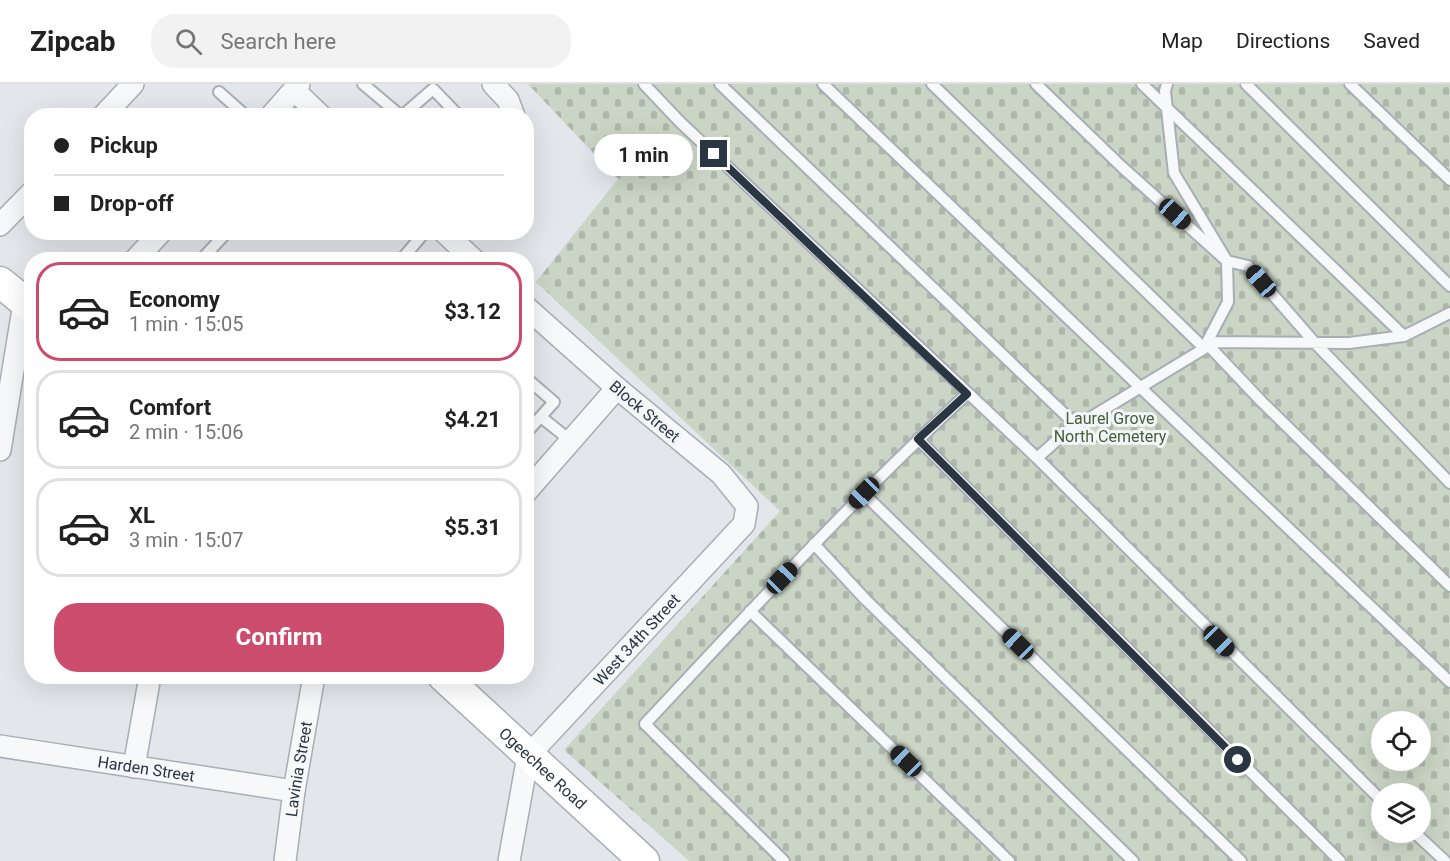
<!DOCTYPE html>
<html lang="en">
<head>
<meta charset="utf-8">
<style>
  body { margin:0; font-family:Roboto,sans-serif; background:#f2f2f2; color:#222; height:100vh; display:flex; flex-direction:column; font-size:22px; white-space:nowrap }
  * { box-sizing:border-box; margin:0 }
  p { font-size:20px; color:#767676 }
  .icon { flex:none; width:33px; height:33px; fill:none; stroke:currentColor; stroke-width:2; stroke-linecap:round; stroke-linejoin:round }
  .map { position:relative; flex:1; overflow:hidden }
  .sheet { position:absolute; left:24px; top:168px; width:510px; height:432px; display:flex; flex-direction:column; background:#fff; border-radius:24px; box-shadow:0 6px 24px #0002 }
  .sheet>* { flex:none }
  .banner { position:absolute; left:24px; top:24px; width:510px; height:132px; border-radius:24px; box-shadow:0 6px 24px #0002; display:grid; align-content:center; height:132px; padding:0 30px; background:#fff }
  .controls { position:absolute; left:1371px; top:627px; display:grid; gap:12px }
  .controls a { display:grid; place-items:center; width:60px; height:60px; border-radius:50%; background:#fff; box-shadow:0 6px 24px #0002; font-size:30px }
  .end { position:absolute; width:27px; height:27px; margin:-14px; border:8px solid #2b3643; background:#fff; box-shadow:0 0 0 3px #fff }
  .from { border-radius:50% }
  .bubble { position:absolute; height:42px; border-radius:21px; background:#fff; box-shadow:0 6px 24px #0002; font-size:20px; font-weight:700; line-height:42px; text-align:center }
  .car { position:absolute; width:18px; height:36px; margin:-18px -9px; border-radius:8px; box-shadow:0 0 4px 2px #0007; background:linear-gradient(#222 24%,#8ab4d8 0 40%,#222 0 76%,#8ab4d8 0 86%,#222 0) }
  .banner b { display:flex; align-items:center; gap:21px; height:57px; font-size:22px }
  .banner b+b { border-top:2px solid #e0e0e0 }
  .banner i { width:15px; height:15px; background:#222 }
  ul { padding:10px 0 0; list-style:none }
  li { display:flex; align-items:center; gap:18px; height:99px; margin:0 12px 9px; padding:0 18px; border:3px solid #e0e0e0; border-radius:24px }
  li div { flex:1 }
  li b { display:block; font-size:22px }
  li em { font-style:normal; font-weight:700 }
  li.active { border-color:#cc4c6d }
  li>.icon { width:54px; height:54px; stroke-width:1.5 }
  .action { display:flex; gap:12px; margin-top:auto; padding:12px 30px }
  .action a { flex:1; height:69px; border-radius:24px; background:#cc4c6d; color:#fff; font-size:24px; font-weight:700; line-height:69px; text-align:center }
  header { display:flex; align-items:center; gap:36px; box-sizing:border-box; height:84px; padding:0 30px; background:#fff; border-bottom:2px solid #e0e0e0 }
  header strong { font-size:28px }
  nav { display:flex; gap:33px; margin-inline-start:auto; font-size:21px }
  .search { width:420px; height:54px; background:#f2f2f2; display:flex; align-items:center; gap:15px; box-sizing:border-box; padding:0 21px; border-radius:24px; color:#767676; font-size:22px }
  .map>svg:first-child { display:block }
</style>
</head>
<body>
<header>
<strong>Zipcab</strong>
<div class="search"><svg class="icon" aria-label="search" viewBox="0 0 24 24"><circle cx="10" cy="10" r="6"/><path d="M15 15l6 6"/></svg>Search here</div>
<nav><a>Map</a><a>Directions</a><a>Saved</a></nav>
</header>
<div class="map">
<svg width="1450" height="777" viewBox="0 0 1450 777">
  <defs>
    <pattern id="cemetery-stones" width="16" height="16" patternUnits="userSpaceOnUse" patternTransform="scale(1.5)"><rect width="16" height="16" fill="#cad5c5"/><path d="M2 7V4a2 2 0 0 1 4 0v3zM10 15v-3a2 2 0 0 1 4 0v3z" fill="#aeb7aa"/></pattern>
  </defs>
  <rect width="100%" height="100%" fill="#e3e7eb"/>
  <path fill="url(#cemetery-stones)" fill-rule="evenodd" d="M 528,0 L 1450,0 L 1450,777 L 689,777 L 564,666 L 780,427 L 536,198 L 618,95 ZM 1382,638 L 1420,638 L 1420,676 L 1382,676 ZM 1382,710 L 1420,710 L 1420,748 L 1382,748 Z"/>
  <g fill="none" stroke-linecap="round" stroke-linejoin="round">
    <defs>
      <path id="lane" d="M 363,0 L 401,32
        M 644,0 L 680,38 L 1037,374 L 1382,717
        M 720,0 L 1077,342
        M 823,0 C 1032,199 1240,400 1450,598
        M 932,0 L 1204,264 L 1228,218 L 1227,177 L 1174,89 L 1165,7 L 1167,0
        M 1036,0 L 1122,83 L 1227,177 L 1248,182 L 1315,259 L 1450,399
        M 1142,0 L 1404,252
        M 1246,0 L 1450,202
        M 1350,0 L 1450,96
        M 219,8 L 246,32
        M 402,32 L 433,5 L 459,32
        M 201,176 L 227,148
        M 401,176 L 425,148
        M 1209,262 L 1262,318 L 1450,502
        M 526,294 L 554,318 L 526,349
        M 541,333 L 571,357
        M 918,355 L 1340,777
        M 1037,374 L 1065,349 L 1215,258 L 1349,259 L 1404,252 L 1450,229
        M 863,409 L 1241,777
        M 814,460 L 865,515 L 1133,777
        M 750,527 L 1009,777
        M 1414,748 L 1445,777
        M 784,777 L 645,640 C 750,528 854,414 967,310"/>
      <g id="street">
        <path d="M 493,0 L 508,16 L 514,32"/>
        <path d="M 294,6 L 321,32"/>
        <path d="M 103,32 L 133,0"/>
        <path d="M 271,32 L 299,0"/>
        <path d="M 0,141 L 32,108"/>
        <path d="M 444,148 L 474,176"/>
        <path d="M 135,176 L 161,148"/>
        <path d="M 0,366 L 24,219"/>
        <path d="M 526,408 L 617,304"/>
        <path id="s1" d="M 0,662 L 294,707"/>
        <path d="M 134,683 L 150,592"/>
        <path id="s2" d="M 285,777 L 294,707 L 314,592"/>
        <path id="s3" d="M 509,777 L 528,672 L 744,440 L 747,422 L 721,390 L 617,304 L 526,223"/>
      </g>
      <g id="secondary">
        <path d="M 0,198 L 32,224"/>
        <path id="s4" d="M 443,592 L 644,777"/>
      </g>
    </defs>
    <use href="#lane" stroke="#a8aeb5" stroke-width="14"/>
    <use href="#street" stroke="#a8aeb5" stroke-width="24"/>
    <use href="#secondary" stroke="#a8aeb5" stroke-width="33"/>
    <use href="#lane" stroke="#f6f8f9" stroke-width="10"/>
    <use href="#street" stroke="#f6f8f9" stroke-width="21"/>
    <use href="#secondary" stroke="#fff" stroke-width="30"/>
  </g>
  <g fill="none" stroke-linecap="round" stroke-linejoin="round">
    <path stroke="#2b3643" stroke-width="8" d="M 714,70 L 967,310 L 918,355 L 1238,676"/>
  </g>
  <g text-anchor="middle" stroke-width="6" stroke-linejoin="round" paint-order="stroke">
    <g font-size="16" fill="#2b3643" stroke="#f3f6f8">
      <text transform="translate(645 327) rotate(40)" y="6">Block Street</text>
      <text dy="6" stroke="none"><textPath href="#s3" startOffset="266">West 34th Street</textPath></text>
      <text dy="6" stroke="none"><textPath href="#s1" startOffset="148">Harden Street</textPath></text>
      <text dy="6" stroke="none"><textPath href="#s2" startOffset="93">Lavinia Street</textPath></text>
      <text dy="6" stroke="none"><textPath href="#s4" startOffset="136">Ogeechee Road</textPath></text>
    </g>
    <g font-size="16" fill="#445f39" stroke="#f3f6f8">
      <text x="1110" y="340">Laurel Grove<tspan x="1110" dy="18">North Cemetery</tspan></text>
    </g>
  </g>
</svg>
<div class="controls">
<a><svg class="icon" aria-label="locate" viewBox="0 0 24 24"><circle cx="12" cy="12" r="6"/><path d="M12 2v4M12 18v4M2 12h4M18 12h4"/></svg></a>
<a><svg class="icon" aria-label="layers" viewBox="0 0 24 24"><path d="M12 4l9 5-9 5-9-5zM3 14l9 5 9-5"/></svg></a>
</div>
<i class="end from" style="left:1238px;top:676px"></i>
<i class="end" style="left:714px;top:70px"></i>
<div class="bubble" style="left:594px;top:50px;width:99px">1 min</div>
<i class="car" style="left:1175px;top:130px;rotate:132deg"></i>
<i class="car" style="left:1261px;top:197px;rotate:319deg"></i>
<i class="car" style="left:864px;top:409px;rotate:224deg"></i>
<i class="car" style="left:782px;top:494px;rotate:44deg"></i>
<i class="car" style="left:1219px;top:557px;rotate:135deg"></i>
<i class="car" style="left:1018px;top:560px;rotate:314deg"></i>
<i class="car" style="left:906px;top:677px;rotate:314deg"></i>
<div class="banner">
<b><i class="from"></i>Pickup</b>
<b><i></i>Drop-off</b>
</div>
<section class="sheet">
<ul>
<li class="active"><svg class="icon" aria-label="car" viewBox="0 0 24 24"><path d="M5 17H2v-5l4-1 3-4h7l3 4 3 1v5h-3M9 17h6M6 11h13"/><circle cx="7" cy="17" r="2"/><circle cx="17" cy="17" r="2"/></svg><div><b>Economy</b><p>1 min · 15:05</p></div><em>$3.12</em></li>
<li><svg class="icon" aria-label="car" viewBox="0 0 24 24"><path d="M5 17H2v-5l4-1 3-4h7l3 4 3 1v5h-3M9 17h6M6 11h13"/><circle cx="7" cy="17" r="2"/><circle cx="17" cy="17" r="2"/></svg><div><b>Comfort</b><p>2 min · 15:06</p></div><em>$4.21</em></li>
<li><svg class="icon" aria-label="car" viewBox="0 0 24 24"><path d="M5 17H2v-5l4-1 3-4h7l3 4 3 1v5h-3M9 17h6M6 11h13"/><circle cx="7" cy="17" r="2"/><circle cx="17" cy="17" r="2"/></svg><div><b>XL</b><p>3 min · 15:07</p></div><em>$5.31</em></li>
</ul>
<div class="action"><a>Confirm</a></div>
</section>
</div>
</body>
</html>
